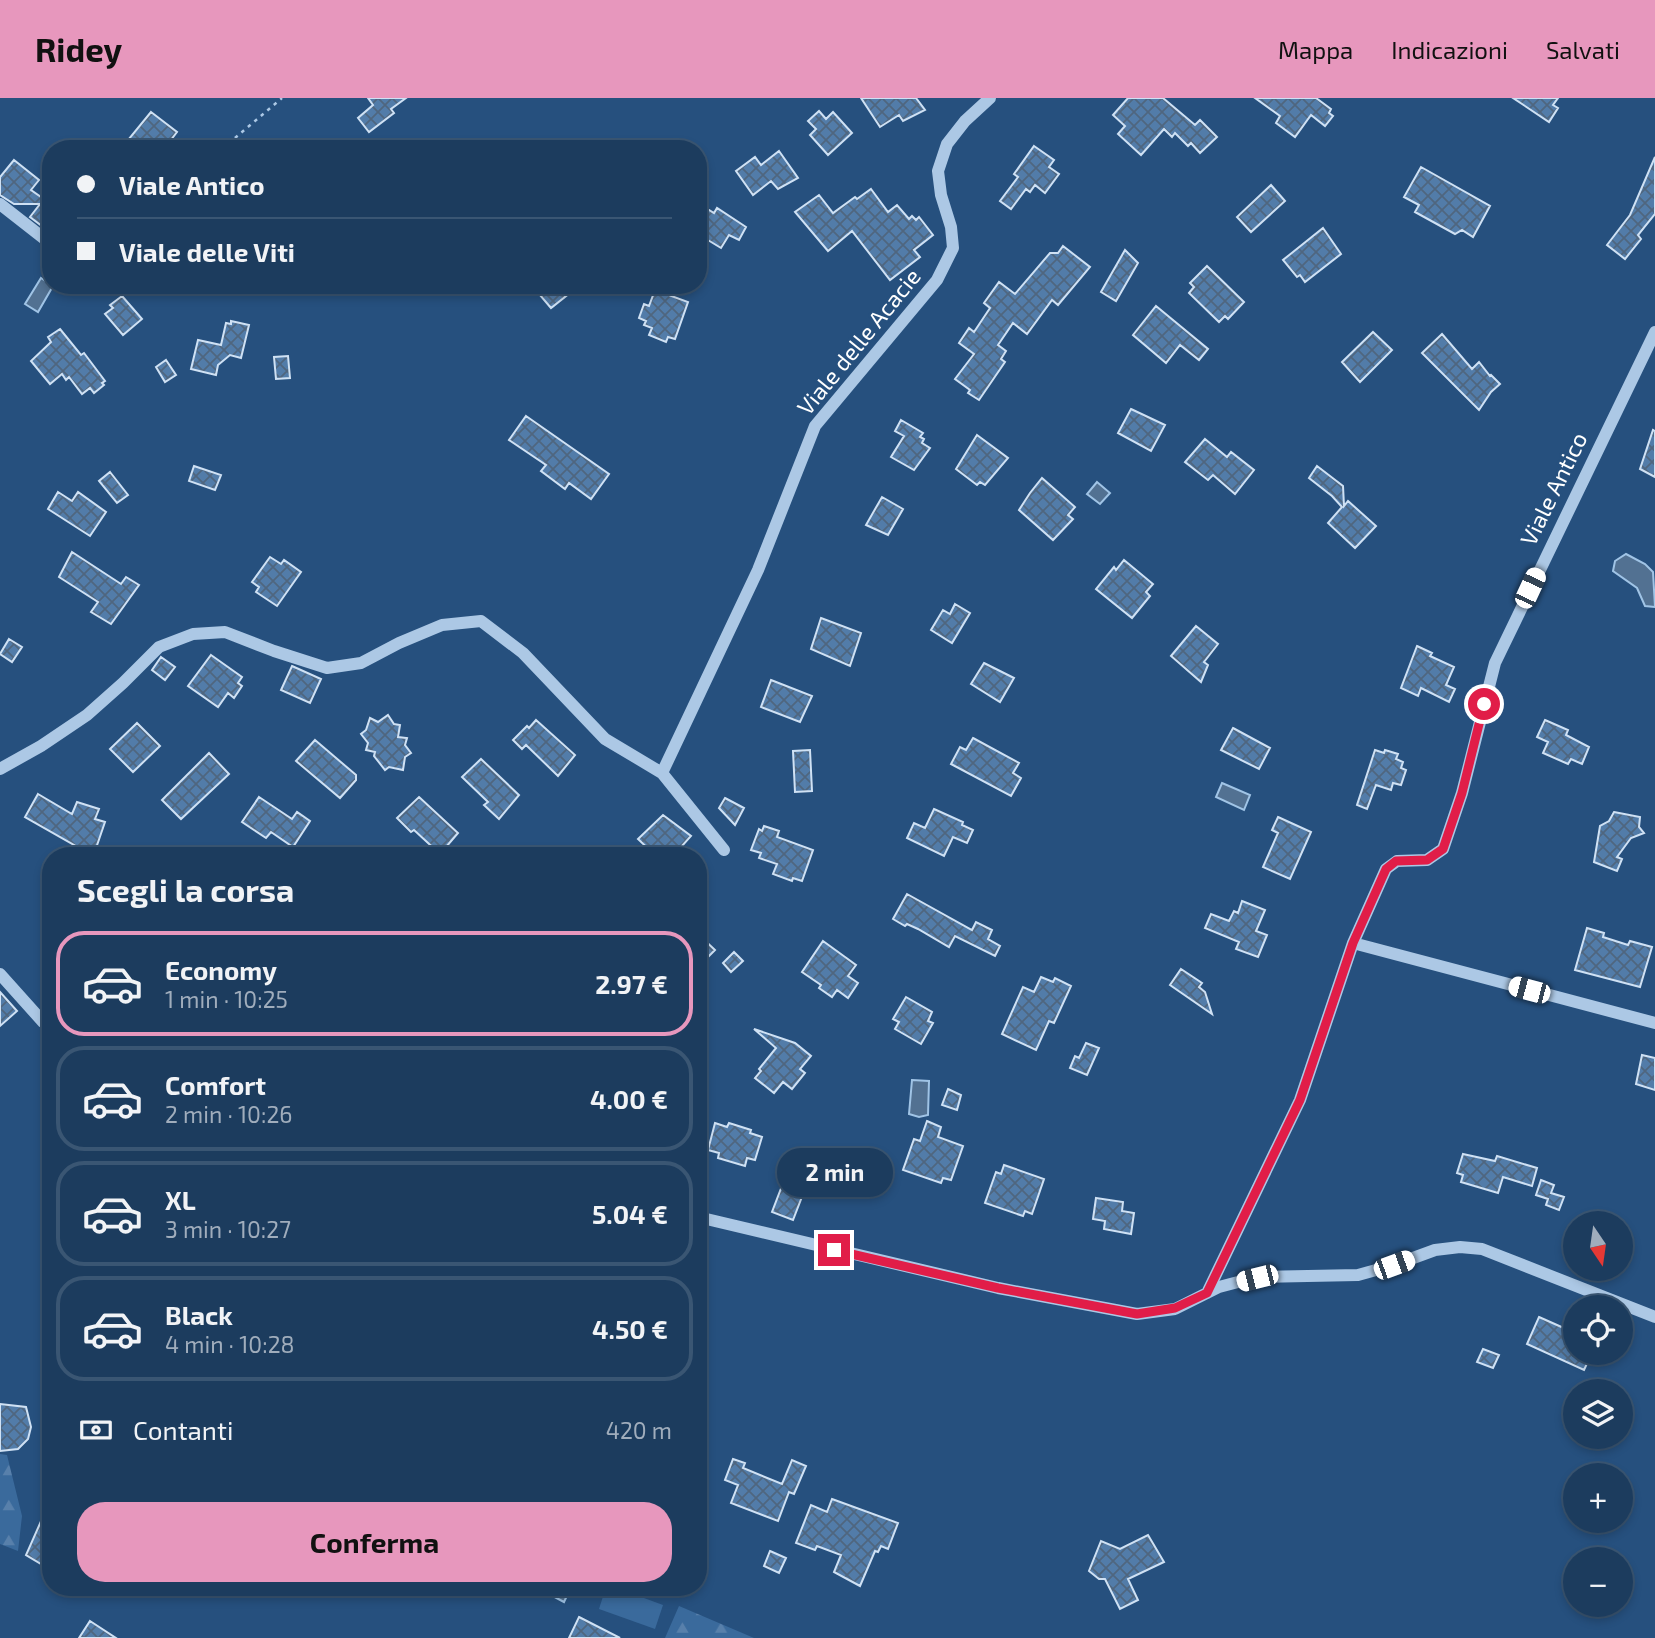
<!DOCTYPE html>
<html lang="it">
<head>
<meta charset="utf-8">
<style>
  body { margin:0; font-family:"Exo 2",sans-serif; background:#294767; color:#f1f3f6; height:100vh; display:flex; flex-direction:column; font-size:26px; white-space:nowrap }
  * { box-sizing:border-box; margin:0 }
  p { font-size:23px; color:#a0adbc }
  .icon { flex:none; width:38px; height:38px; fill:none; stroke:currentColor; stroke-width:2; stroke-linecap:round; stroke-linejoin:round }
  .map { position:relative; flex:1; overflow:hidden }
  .panel { position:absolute; left:42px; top:749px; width:665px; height:749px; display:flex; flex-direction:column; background:#1c3c5e; border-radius:28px; box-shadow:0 4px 10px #0003,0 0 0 2px #3a5673 }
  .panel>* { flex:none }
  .hud { position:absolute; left:42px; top:42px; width:665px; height:154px; border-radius:28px; box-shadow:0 4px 10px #0003,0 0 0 2px #3a5673; display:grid; align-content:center; height:154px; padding:0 35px; background:#1c3c5e }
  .needle { width:46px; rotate:167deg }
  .tools { position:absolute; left:1563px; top:1113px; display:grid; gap:14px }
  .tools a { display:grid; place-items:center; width:70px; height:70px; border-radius:50%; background:#1c3c5e; box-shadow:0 4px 10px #0003,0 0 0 2px #3a5673; font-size:35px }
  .end { position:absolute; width:32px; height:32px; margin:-16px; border:9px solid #e11d48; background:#fff; box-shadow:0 0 0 4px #fff }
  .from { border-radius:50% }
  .bubble { position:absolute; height:49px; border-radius:24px; background:#1c3c5e; box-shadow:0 4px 10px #0003,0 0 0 2px #3a5673; font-size:23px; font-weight:700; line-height:49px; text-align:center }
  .car { position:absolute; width:21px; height:42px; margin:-21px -10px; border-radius:9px; box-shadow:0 0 5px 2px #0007; background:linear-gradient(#fff 24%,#345 0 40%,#fff 0 76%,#345 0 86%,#fff 0) }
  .hud b { display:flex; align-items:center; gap:24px; height:66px; font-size:26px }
  .hud b+b { border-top:2px solid #3a5673 }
  .hud i { width:18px; height:18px; background:#f1f3f6 }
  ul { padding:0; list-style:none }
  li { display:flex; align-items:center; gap:21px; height:105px; margin:0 14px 10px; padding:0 21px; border:4px solid #3a5673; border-radius:28px }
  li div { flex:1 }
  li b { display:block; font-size:26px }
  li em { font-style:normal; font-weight:700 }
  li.on { border-color:#e797bd }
  li>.icon { width:63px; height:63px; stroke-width:1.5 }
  h2 { padding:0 35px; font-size:32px; line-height:84px }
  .pay { display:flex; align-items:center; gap:18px; height:77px; padding:0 35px; font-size:26px }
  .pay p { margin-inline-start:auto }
  .cta { display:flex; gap:14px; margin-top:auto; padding:14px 35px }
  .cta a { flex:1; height:80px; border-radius:28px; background:#e797bd; color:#111; font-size:28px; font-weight:700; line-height:80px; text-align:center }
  header { display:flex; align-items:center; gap:42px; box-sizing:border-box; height:98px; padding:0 35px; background:#e797bd; color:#111 }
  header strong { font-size:33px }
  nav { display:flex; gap:38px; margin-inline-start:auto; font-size:24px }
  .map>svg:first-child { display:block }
</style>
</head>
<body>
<header>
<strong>Ridey</strong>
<nav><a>Mappa</a><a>Indicazioni</a><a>Salvati</a></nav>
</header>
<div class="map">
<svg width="1655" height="1540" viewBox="0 0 1655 1540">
  <defs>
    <pattern id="forest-firs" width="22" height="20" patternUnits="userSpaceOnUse" patternTransform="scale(1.75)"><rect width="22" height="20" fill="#3a6a9c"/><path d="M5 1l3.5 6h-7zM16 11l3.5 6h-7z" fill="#5880ab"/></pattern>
    <pattern id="building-cross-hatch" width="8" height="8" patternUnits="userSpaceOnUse" patternTransform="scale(1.75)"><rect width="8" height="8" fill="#527ca9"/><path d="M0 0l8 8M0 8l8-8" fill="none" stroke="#4f667f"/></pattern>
  </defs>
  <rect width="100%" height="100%" fill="#26507e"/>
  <path fill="#3a6a9c" d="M 606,1489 L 614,1489 L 663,1507 L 655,1531 L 599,1511 Z"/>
  <path fill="url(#forest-firs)" d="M 0,1356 L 7,1357 L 22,1418 L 18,1453 L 0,1446 Z
    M 679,1508 L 754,1540 L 665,1540 Z"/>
  <path fill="#527192" stroke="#a0c4e6" stroke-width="2" d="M 41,180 L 53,188 L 38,214 L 25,206 Z
    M 1097,384 L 1110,395 L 1100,406 L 1087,396 Z
    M 1626,456 L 1645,466 L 1653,474 L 1655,509 L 1645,508 L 1637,490 L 1613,473 L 1615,463 Z
    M 1222,685 L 1250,697 L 1244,712 L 1216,699 Z
    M 912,982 L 929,983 L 928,1017 L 919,1019 L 909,1016 Z
    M 553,1489 L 571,1489 L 564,1504 L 549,1496 Z"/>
  <path fill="url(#building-cross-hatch)" stroke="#cfe1f4" stroke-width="2" d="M 368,0 L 406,0 L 391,11 L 394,15 L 369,34 L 358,20 L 373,7 Z
    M 861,0 L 916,0 L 925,12 L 903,23 L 899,17 L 880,29 Z
    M 1128,0 L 1163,0 L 1195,27 L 1200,22 L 1217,39 L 1200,55 L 1191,45 L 1188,48 L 1175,35 L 1172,39 L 1164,31 L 1141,57 L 1118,36 L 1125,28 L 1113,17 Z
    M 1255,0 L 1316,0 L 1331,11 L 1329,15 L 1333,18 L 1325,28 L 1311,17 L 1295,39 L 1276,25 L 1280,18 Z
    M 1513,0 L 1558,0 L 1553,7 L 1558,10 L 1549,24 Z
    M 819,13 L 826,21 L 833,14 L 852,35 L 828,57 L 810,37 L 816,31 L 808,23 Z
    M 151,14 L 177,34 L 164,51 L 139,51 L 128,42 Z
    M 1034,48 L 1054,62 L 1049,69 L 1059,76 L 1045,95 L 1035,87 L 1030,94 L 1026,91 L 1011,111 L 1000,103 L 1018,79 L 1014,76 Z
    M 779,53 L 798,80 L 778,91 L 771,83 L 753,97 L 736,73 L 755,59 L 761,67 Z
    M 1655,59 L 1655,116 L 1638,137 L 1641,141 L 1625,161 L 1607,147 L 1630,117 Z
    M 14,62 L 39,82 L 31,92 L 44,101 L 51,91 L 51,135 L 30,119 L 40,106 L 14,106 L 0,97 L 0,79 Z
    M 1421,69 L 1490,108 L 1473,139 L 1462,132 L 1455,136 L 1415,114 L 1419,107 L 1404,99 Z
    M 1271,87 L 1285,103 L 1251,134 L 1237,119 Z
    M 871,91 L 888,114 L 897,107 L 909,121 L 912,118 L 916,122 L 919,119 L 933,137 L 914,152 L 920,159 L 890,182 L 852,133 L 828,153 L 795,114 L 819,97 L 833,115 L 855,99 L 857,101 Z
    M 698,105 L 714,115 L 717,110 L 746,129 L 739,142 L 729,137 L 721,150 L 698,136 Z
    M 1323,130 L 1341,156 L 1305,184 L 1300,177 L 1297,179 L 1283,162 Z
    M 1063,148 L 1090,169 L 1058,207 L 1052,202 L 1027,236 L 1013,225 L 998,247 L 1006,253 L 1001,261 L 1005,264 L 979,302 L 968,295 L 970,292 L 955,281 L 974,256 L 959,245 L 969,230 L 974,234 L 990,210 L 984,205 L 999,184 L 1015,196 L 1050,155 L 1058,155 Z
    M 1125,152 L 1138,165 L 1116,203 L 1101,194 Z
    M 1207,168 L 1244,204 L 1228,221 L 1225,218 L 1219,224 L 1189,195 L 1194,189 L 1190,185 Z
    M 550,187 L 580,187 L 551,210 L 539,196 Z
    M 655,192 L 688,204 L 675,241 L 668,239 L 666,244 L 649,237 L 652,230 L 644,227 L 646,223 L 639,220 L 644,206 L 649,208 Z
    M 122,198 L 142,221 L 123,237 L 105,216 L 113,210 L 110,207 Z
    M 1156,208 L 1208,251 L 1199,262 L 1180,247 L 1166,265 L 1133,237 Z
    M 231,223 L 249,227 L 241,260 L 230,257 L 218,267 L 216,277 L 191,271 L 198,242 L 221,247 L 226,225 L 231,226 Z
    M 60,231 L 81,257 L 84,255 L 105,283 L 102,285 L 104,287 L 94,295 L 90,290 L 82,296 L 69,279 L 66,282 L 62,276 L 50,286 L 31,263 L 51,244 L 48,239 Z
    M 1373,234 L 1392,252 L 1360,284 L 1342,264 Z
    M 1442,236 L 1472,271 L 1479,264 L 1490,278 L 1491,277 L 1500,286 L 1491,294 L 1479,312 L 1422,255 Z
    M 288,258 L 290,280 L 276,281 L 274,259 Z
    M 166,262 L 176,277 L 165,284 L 156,269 Z
    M 1131,311 L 1165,327 L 1151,353 L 1118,335 Z
    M 526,318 L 609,376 L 591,401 L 569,385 L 565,391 L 541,373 L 546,367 L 509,342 Z
    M 901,322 L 923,335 L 920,339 L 924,341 L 922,345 L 930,350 L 914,372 L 891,359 L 904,338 L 895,333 Z
    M 1653,332 L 1655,333 L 1655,379 L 1640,371 Z
    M 977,337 L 1008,360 L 985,387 L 980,384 L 977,387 L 956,371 Z
    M 1205,341 L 1227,359 L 1231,354 L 1254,372 L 1235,396 L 1213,377 L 1208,382 L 1185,364 Z
    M 194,368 L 221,377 L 215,392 L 189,383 Z
    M 1317,368 L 1343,388 L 1344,408 L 1348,403 L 1376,428 L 1355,450 L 1328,425 L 1342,409 L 1332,398 L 1309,380 Z
    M 110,374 L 128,397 L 117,405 L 99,383 Z
    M 1042,380 L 1075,409 L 1068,417 L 1073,421 L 1053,442 L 1019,412 L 1030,395 Z
    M 58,394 L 72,403 L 78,394 L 106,414 L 90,438 L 48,411 Z
    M 882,399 L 903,411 L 888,437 L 866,427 Z
    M 72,454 L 121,486 L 126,479 L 139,487 L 111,526 L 91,514 L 98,504 L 59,479 Z
    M 270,459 L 281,466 L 284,462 L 301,474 L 277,508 L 256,494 L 259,489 L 252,484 Z
    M 1124,462 L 1153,486 L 1146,494 L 1150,498 L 1132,520 L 1096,491 L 1114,469 L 1116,472 Z
    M 955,506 L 970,515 L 952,545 L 931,532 L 943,512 L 950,516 Z
    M 821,520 L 861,535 L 850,568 L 811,551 Z
    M 1196,528 L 1218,546 L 1204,564 L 1208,567 L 1201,584 L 1171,558 Z
    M 9,541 L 22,549 L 12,564 L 0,556 Z
    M 1417,548 L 1432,555 L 1430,558 L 1454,569 L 1446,587 L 1455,591 L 1449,604 L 1421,590 L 1418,598 L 1401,590 Z
    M 211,557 L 242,579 L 238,585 L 242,588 L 234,600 L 228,595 L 218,609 L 188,588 Z
    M 161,559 L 175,569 L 165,582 L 152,572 Z
    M 984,565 L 1014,580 L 1000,604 L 971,586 Z
    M 292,568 L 321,581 L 310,605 L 281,592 Z
    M 771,582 L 812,598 L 800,624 L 761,609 Z
    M 388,617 L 394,626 L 400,627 L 398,639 L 407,640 L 405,647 L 411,655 L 405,659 L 403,672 L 389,669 L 385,672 L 374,658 L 375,654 L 366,652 L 368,645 L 361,636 L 366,632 L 370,620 L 378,624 Z
    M 536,622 L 575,657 L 558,678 L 526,647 L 522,651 L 513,642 L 527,628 L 529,630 Z
    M 1545,622 L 1568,632 L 1566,637 L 1589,649 L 1582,666 L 1571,661 L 1568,666 L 1543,655 L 1548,644 L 1537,639 Z
    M 137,625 L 160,648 L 133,674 L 110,651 Z
    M 1233,630 L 1270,650 L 1259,671 L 1221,652 Z
    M 973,640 L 1019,665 L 1013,675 L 1021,680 L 1011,698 L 951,666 L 960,649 L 966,652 Z
    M 315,642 L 356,677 L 356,682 L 340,700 L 296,663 Z
    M 810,652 L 812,693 L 795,694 L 793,653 Z
    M 1375,652 L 1384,655 L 1385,652 L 1398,656 L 1396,661 L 1403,664 L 1401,670 L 1406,672 L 1401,687 L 1393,685 L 1391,692 L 1376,687 L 1367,711 L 1357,707 Z
    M 209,655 L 229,676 L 181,721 L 162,702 Z
    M 481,661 L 519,697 L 499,721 L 484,707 L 488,704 L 462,679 Z
    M 38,696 L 72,716 L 77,704 L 99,711 L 95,721 L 105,724 L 94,756 L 83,752 L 25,719 Z
    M 259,699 L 292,721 L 297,714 L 310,723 L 293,749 L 271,734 L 266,740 L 242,724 Z
    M 419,699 L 458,735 L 440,756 L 414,732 L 411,734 L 397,720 Z
    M 725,700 L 744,710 L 735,727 L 719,710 Z
    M 934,711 L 963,724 L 962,727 L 973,732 L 967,745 L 953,739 L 944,758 L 907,740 L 914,725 L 925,730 Z
    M 1614,714 L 1640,719 L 1639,729 L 1644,735 L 1631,740 L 1617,759 L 1622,761 L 1617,773 L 1594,764 L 1600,728 L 1609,723 Z
    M 663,717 L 691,738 L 673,758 L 656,758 L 638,741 Z
    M 1278,719 L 1311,734 L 1290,781 L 1263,769 L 1278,735 L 1272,732 Z
    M 764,728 L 779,733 L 777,739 L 813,752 L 802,783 L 793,780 L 792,783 L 773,776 L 777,766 L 759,760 L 761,755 L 751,752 L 759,731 L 762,733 Z
    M 907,796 L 972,832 L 976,824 L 992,832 L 988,841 L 1000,848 L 995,858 L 955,838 L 949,849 L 918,831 L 907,826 L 905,828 L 893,821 Z
    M 1242,803 L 1265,812 L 1256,833 L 1267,837 L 1258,859 L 1236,851 L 1239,844 L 1205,830 L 1211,816 L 1229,823 L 1234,813 L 1238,815 Z
    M 1587,830 L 1604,835 L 1603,839 L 1628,847 L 1630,843 L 1652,849 L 1640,889 L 1575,872 Z
    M 698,836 L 715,852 L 698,869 Z
    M 823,843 L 856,867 L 848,878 L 858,885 L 848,900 L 837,892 L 832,899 L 819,890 L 821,887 L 802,874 Z
    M 734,854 L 743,863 L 731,874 L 723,865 Z
    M 1181,871 L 1202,885 L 1199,889 L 1205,894 L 1212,916 L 1170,887 Z
    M 1041,879 L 1053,884 L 1055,880 L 1071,888 L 1054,925 L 1049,923 L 1036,952 L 1002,936 L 1023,889 L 1034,894 Z
    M 0,894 L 17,913 L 0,928 Z
    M 906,899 L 932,914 L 928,923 L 933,925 L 921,946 L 895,931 L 899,924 L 893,921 Z
    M 754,931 L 795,945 L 811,958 L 800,971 L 805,975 L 792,991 L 783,984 L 774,995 L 755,980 L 761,973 L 759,971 L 776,950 Z
    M 1086,945 L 1099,950 L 1087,977 L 1070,970 L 1075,958 L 1079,960 Z
    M 1642,957 L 1655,960 L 1655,992 L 1636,986 Z
    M 948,991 L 961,997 L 957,1012 L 942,1007 Z
    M 927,1023 L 941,1029 L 938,1039 L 963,1048 L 951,1082 L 943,1080 L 941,1085 L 903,1072 L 914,1041 L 920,1043 Z
    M 715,1025 L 727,1029 L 729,1025 L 751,1032 L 750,1035 L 762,1039 L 755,1062 L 747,1060 L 745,1068 L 718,1060 L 719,1055 L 708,1052 Z
    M 1463,1056 L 1495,1063 L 1497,1058 L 1537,1070 L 1532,1088 L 1503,1079 L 1498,1095 L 1461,1084 L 1463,1077 L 1457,1075 Z
    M 799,1058 L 815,1065 L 793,1122 L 772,1114 L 785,1080 L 790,1082 Z
    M 1004,1067 L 1044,1081 L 1032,1116 L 1025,1113 L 1023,1118 L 985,1105 L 996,1074 L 1001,1076 Z
    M 1541,1082 L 1554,1087 L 1551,1095 L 1564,1099 L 1559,1112 L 1546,1107 L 1548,1101 L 1536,1097 Z
    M 1096,1100 L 1123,1104 L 1122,1113 L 1134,1115 L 1131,1136 L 1104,1131 L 1105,1123 L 1093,1121 Z
    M 1539,1219 L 1575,1235 L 1575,1255 L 1592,1255 L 1584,1272 L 1527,1246 Z
    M 1483,1251 L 1499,1257 L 1493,1270 L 1477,1264 Z
    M 0,1306 L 26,1309 L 31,1329 L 28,1341 L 18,1351 L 0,1353 Z
    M 733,1361 L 745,1365 L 743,1370 L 782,1386 L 792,1362 L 806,1368 L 794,1396 L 789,1394 L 778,1423 L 731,1405 L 738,1387 L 725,1382 Z
    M 832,1401 L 898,1425 L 888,1451 L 881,1448 L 878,1454 L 875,1453 L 860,1488 L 834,1474 L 841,1457 L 817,1448 L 815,1452 L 796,1445 L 811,1407 L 827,1414 Z
    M 42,1421 L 51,1429 L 51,1472 L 26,1457 Z
    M 1148,1437 L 1164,1464 L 1128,1481 L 1138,1502 L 1120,1511 L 1105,1481 L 1099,1481 L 1089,1473 L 1101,1443 L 1120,1451 Z
    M 770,1453 L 786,1460 L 779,1475 L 764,1468 Z
    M 579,1519 L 620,1540 L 569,1540 Z
    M 90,1523 L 116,1540 L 79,1540 Z"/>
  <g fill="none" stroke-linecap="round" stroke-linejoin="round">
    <path stroke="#acc8e5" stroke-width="2.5" stroke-dasharray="3.5 5" stroke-linecap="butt" d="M 222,51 L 282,0"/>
    <path stroke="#acc8e5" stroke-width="12" d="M 0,106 L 51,146
      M 0,671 L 41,648 L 87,617 L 123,585 L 159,549 L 193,536 L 225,534 L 274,553 L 327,570 L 361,565 L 399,545 L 442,527 L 481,523 L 523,555 L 605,641 L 662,675 L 724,752
      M 662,675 L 758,472 L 815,328 L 937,182 L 953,150 L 951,129 L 941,97 L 938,73 L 947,46 L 965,23 L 990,0
      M 1353,845 L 1655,925
      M 0,876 L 43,924 L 51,930
      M 698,1119 L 998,1190 L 1137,1216 L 1175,1211 L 1219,1189 L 1257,1179 L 1358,1177 L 1394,1167 L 1435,1152 L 1460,1149 L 1482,1151 L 1655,1219
      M 1207,1195 L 1300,1002 L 1353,845 L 1386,771 L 1397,763 L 1427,762 L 1443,751 L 1462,695 L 1495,565 L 1655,234"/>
  </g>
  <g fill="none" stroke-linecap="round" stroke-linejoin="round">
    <path stroke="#e11d48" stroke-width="9" d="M 834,1152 L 998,1190 L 1137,1216 L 1175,1210 L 1207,1195 L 1300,1002 L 1353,845 L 1386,771 L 1396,763 L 1427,762 L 1443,751 L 1462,695 L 1484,606"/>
  </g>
  <g text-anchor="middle" stroke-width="5" stroke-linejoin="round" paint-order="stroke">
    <g font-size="23" fill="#fff" stroke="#26507e">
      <text transform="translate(859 244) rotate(-51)" y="8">Viale delle Acacie</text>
      <text transform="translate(1554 391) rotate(-64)" y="8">Viale Antico</text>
    </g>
  </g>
</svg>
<div class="tools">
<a><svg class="needle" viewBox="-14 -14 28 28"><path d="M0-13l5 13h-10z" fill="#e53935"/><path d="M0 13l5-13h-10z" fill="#a0adbc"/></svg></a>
<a><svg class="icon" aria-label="locate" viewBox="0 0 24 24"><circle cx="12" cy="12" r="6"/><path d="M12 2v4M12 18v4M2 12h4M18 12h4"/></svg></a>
<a><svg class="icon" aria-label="layers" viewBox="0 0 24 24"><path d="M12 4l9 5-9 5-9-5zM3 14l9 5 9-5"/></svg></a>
<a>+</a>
<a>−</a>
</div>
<i class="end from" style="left:1484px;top:606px"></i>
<i class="end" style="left:834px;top:1152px"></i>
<div class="bubble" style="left:777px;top:1050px;width:116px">2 min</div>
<i class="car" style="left:1530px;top:490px;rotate:25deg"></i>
<i class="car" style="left:1529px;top:892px;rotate:285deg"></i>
<i class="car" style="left:1394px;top:1167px;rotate:70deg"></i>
<i class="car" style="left:1257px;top:1180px;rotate:256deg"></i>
<div class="hud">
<b><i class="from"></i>Viale Antico</b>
<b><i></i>Viale delle Viti</b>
</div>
<section class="panel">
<h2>Scegli la corsa</h2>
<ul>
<li class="on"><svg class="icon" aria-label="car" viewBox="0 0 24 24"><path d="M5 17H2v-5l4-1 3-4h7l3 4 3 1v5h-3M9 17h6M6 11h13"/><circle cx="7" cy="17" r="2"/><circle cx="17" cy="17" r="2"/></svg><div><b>Economy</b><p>1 min · 10:25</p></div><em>2.97 €</em></li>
<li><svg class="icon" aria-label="car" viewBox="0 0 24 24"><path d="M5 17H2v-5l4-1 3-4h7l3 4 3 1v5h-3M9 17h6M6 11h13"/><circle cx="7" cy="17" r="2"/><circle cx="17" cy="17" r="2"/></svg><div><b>Comfort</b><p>2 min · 10:26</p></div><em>4.00 €</em></li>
<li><svg class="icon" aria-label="car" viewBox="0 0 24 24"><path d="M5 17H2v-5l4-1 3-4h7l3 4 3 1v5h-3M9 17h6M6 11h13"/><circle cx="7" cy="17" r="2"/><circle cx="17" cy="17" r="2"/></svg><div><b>XL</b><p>3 min · 10:27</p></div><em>5.04 €</em></li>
<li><svg class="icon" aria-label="car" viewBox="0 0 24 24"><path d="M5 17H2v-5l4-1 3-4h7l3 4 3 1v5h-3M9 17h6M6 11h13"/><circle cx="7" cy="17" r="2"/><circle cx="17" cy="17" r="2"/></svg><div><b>Black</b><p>4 min · 10:28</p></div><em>4.50 €</em></li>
</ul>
<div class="pay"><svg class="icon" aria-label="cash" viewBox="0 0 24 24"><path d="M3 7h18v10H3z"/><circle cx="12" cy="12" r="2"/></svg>Contanti<p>420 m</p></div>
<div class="cta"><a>Conferma</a></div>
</section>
</div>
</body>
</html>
